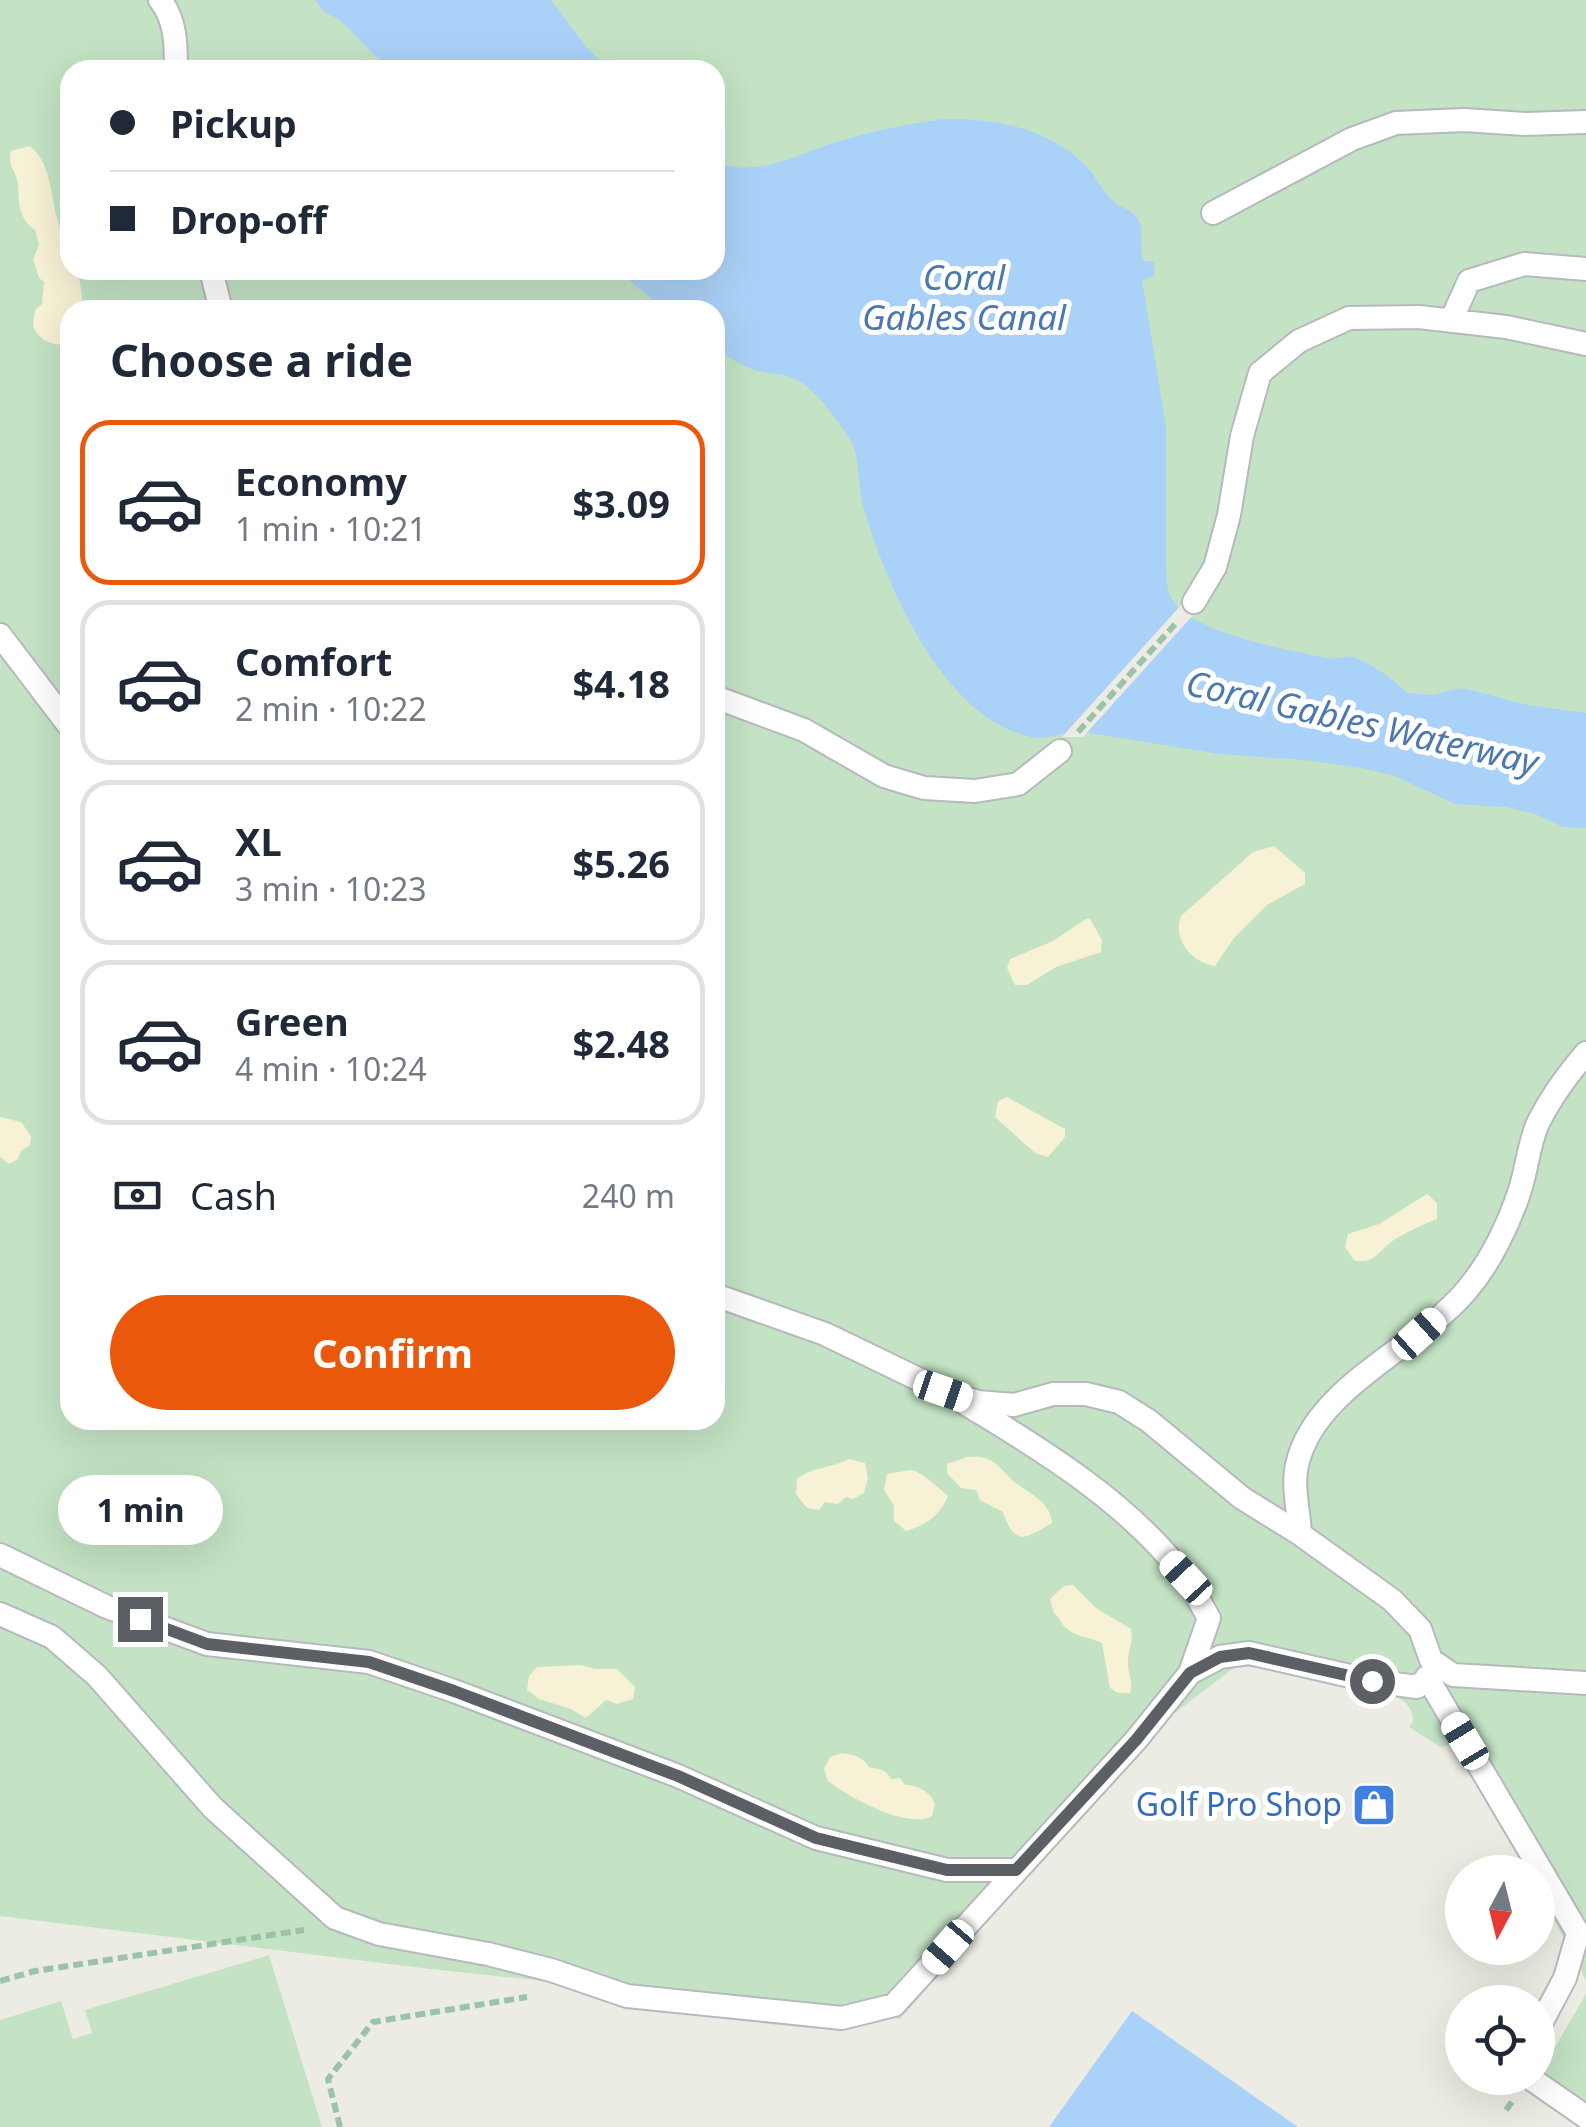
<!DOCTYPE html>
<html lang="en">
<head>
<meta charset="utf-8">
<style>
  body { margin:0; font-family:"Noto Sans",sans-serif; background:#f6f6f7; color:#1f2937; height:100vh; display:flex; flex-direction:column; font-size:38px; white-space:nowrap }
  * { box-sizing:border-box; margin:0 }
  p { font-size:32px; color:#747a83 }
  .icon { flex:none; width:55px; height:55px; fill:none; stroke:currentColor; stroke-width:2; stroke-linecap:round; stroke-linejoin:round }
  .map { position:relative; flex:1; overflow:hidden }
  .side { position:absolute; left:60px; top:300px; width:665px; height:1130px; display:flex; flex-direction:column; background:#fff; border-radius:30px; box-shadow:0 10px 40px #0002 }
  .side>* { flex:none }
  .hud { position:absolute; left:60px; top:60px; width:665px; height:220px; border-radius:30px; box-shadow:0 10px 40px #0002; display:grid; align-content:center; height:220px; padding:0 50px; background:#fff }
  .needle { width:65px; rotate:187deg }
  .buttons { position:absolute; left:1445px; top:1855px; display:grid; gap:20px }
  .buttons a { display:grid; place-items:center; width:110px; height:110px; border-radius:50%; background:#fff; box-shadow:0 10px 40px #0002; font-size:50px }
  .end { position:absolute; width:45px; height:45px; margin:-22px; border:12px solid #5c5f63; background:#fff; box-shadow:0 0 0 5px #fff }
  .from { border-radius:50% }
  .bubble { position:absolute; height:70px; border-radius:35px; background:#fff; box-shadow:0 10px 40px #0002; font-size:32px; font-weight:700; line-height:70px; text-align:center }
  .car { position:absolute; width:30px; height:60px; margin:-30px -15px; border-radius:12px; box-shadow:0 0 8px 2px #0007; background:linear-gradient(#fff 24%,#345 0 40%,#fff 0 76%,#345 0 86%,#fff 0) }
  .hud b { display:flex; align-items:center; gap:35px; height:95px; font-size:38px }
  .hud b+b { border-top:2px solid #e0e1e3 }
  .hud i { width:25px; height:25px; background:#1f2937 }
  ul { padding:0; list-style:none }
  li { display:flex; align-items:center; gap:30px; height:165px; margin:0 20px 15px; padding:0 30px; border:5px solid #e0e1e3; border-radius:30px }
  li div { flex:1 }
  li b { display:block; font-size:38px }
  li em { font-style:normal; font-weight:700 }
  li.current { border-color:#ea580c }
  li>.icon { width:90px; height:90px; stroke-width:1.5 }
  h2 { padding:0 50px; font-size:45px; line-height:120px }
  .pay { display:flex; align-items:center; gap:25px; height:110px; padding:0 50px; font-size:38px }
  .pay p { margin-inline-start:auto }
  .primary-button { display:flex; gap:20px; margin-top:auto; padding:20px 50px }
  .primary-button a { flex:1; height:115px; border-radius:60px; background:#ea580c; color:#fff; font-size:40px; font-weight:700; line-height:115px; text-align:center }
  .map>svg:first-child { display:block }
</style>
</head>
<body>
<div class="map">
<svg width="1586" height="2127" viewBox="0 0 1586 2127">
  <rect width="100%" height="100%" fill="#edece4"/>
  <path fill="#c3e3c4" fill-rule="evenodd" d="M 0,0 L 1586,0 L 1586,1982 C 1574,1947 1538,1906 1538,1872 L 1528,1872 L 1452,1745 L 1440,1747 L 1409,1727 L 1413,1722 C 1413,1708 1407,1703 1395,1696 L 1254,1661 L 1231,1670 L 1167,1719 L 900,2019 L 422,1968 L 0,1916 ZM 70,70 L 715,70 L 715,270 L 70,270 ZM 70,310 L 715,310 L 715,1420 L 70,1420 Z
    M 269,1955 L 322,2127 L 0,2127 L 0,2020 L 61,2001 L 73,2039 L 92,2033 L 85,2010 Z
    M 1586,1994 L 1586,2103 L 1540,2073 Z"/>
  <path fill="#f7f1d5" d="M 30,146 C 50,162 50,190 56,214 C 61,234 70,249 70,270 L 78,270 L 84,310 L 70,310 L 70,343 C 55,348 39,341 33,326 L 35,310 L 42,304 L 44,282 L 39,278 L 33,259 L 39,245 L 35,230 C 18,219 19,201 18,184 C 16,169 7,167 11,151 Z
    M 1274,846 L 1305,873 L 1305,884 L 1267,905 L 1234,938 L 1215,966 C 1192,963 1172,939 1181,916 L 1253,852 Z
    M 1086,919 L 1090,919 L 1102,940 L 1101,952 L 1056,967 L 1027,985 L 1015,985 L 1007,968 L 1010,959 L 1053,941 Z
    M 1007,1097 L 1065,1129 L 1065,1137 L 1048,1157 L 1035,1153 L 995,1117 L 998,1101 Z
    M 0,1117 L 21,1122 L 31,1136 L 30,1145 L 21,1151 L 18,1159 L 9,1164 L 0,1157 Z
    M 1427,1194 L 1437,1203 L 1437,1219 C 1424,1224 1409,1231 1397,1238 C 1381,1247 1375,1266 1354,1260 L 1345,1247 L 1348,1234 L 1379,1224 Z
    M 967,1457 C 974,1457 977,1456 984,1458 C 996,1461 1001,1469 1009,1477 C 1024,1493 1050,1498 1052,1523 C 1026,1538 1015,1548 1003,1512 L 980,1500 L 976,1490 L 961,1488 L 947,1473 L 947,1464 Z
    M 849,1459 L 865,1463 L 868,1478 L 864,1493 L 853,1499 L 846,1497 L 838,1504 L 825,1502 L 819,1510 L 807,1508 L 796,1494 L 797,1479 C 812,1467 832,1468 849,1459 Z
    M 911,1470 C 924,1473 937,1487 948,1496 C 939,1516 927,1525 906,1531 L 894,1521 L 894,1506 L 884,1490 L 887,1474 Z
    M 1073,1585 L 1096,1608 L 1131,1629 C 1134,1642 1127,1652 1128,1666 C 1129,1677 1133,1682 1130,1693 L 1118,1693 L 1110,1688 L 1102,1643 C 1089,1637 1075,1637 1064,1626 C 1060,1622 1059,1616 1054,1613 L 1050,1599 L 1064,1586 Z
    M 580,1665 L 596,1669 L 617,1669 L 635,1687 L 633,1699 L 617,1704 L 606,1700 L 586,1718 L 571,1709 L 539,1699 L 527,1690 L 529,1676 L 537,1667 Z
    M 842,1753 C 854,1755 863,1757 869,1767 C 880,1770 885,1768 891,1779 L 900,1778 L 905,1785 C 917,1785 931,1792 935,1804 L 932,1816 C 910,1829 857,1801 836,1787 L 828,1781 L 824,1769 L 830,1757 Z"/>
  <path fill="#aad1f7" d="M 315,0 L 551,0 L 587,48 L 609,70 L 389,70 L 342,22 L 322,10 Z
    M 943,119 C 995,118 1049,128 1087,167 C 1096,177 1102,190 1111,199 C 1121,209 1134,209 1140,223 C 1144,236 1138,248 1144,261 L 1155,262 L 1154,276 L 1142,280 L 1166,427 L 1166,572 C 1167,583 1167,594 1174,602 C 1199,635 1286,649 1326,658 C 1337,660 1346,654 1356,658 C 1374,665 1394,680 1407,693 L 1431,695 L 1462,688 L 1528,705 L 1586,713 L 1586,828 L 1563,827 L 1535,814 L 1506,807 L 1455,804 L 1395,776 L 1362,768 L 1305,760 L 1220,754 L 1083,732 C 1066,732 1047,740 1031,737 C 942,718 885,583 863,505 C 857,484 861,457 849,438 C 838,420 817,392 799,381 C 788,374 774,374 762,372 C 745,368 729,358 715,347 L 715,310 L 665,310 L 617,270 L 715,270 L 715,163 C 763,178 798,153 843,140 C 876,130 909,124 943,119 Z
    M 1132,2011 L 1298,2127 L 1049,2127 Z"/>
  <path fill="#edece4" d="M 1182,604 L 1195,613 L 1083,737 L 1062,737 Z"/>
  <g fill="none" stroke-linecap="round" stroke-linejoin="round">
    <defs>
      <path id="service" d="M 160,0 C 176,20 176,45 176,70
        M 1213,213 L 1352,139 L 1396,123 L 1464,120 L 1525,124 L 1586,122
        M 211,270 L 221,310
        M 1451,321 L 1469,281 L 1524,264 L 1586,269
        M 1194,602 L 1215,567 L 1229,515 L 1242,436 L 1260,373 L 1299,341 L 1349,318 L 1419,317 L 1506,327 L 1586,344
        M 0,635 L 70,727
        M 715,697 L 804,730 L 884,776 L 924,788 L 975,791 L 1018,784 L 1060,751
        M 715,1295 L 825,1334 L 943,1391 L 978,1402 L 1014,1405 L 1053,1394 L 1086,1394 L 1119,1402 L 1149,1421 L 1242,1498 L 1300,1534 L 1392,1600 L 1420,1629 L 1431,1660 L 1453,1675 L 1586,1683
        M 966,1404 C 1043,1450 1130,1504 1185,1577 C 1194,1589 1201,1605 1209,1618 L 1190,1673
        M 1300,1534 C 1299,1513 1292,1485 1297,1465 C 1314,1387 1418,1348 1466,1291 C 1490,1263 1509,1224 1520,1190 C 1527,1168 1529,1143 1538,1123 C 1551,1097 1567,1075 1586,1053
        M 0,1555 L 107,1607 L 207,1644 L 369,1662 L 454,1691 L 678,1776 L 816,1838 L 947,1870 L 1016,1870
        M 0,1614 L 52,1637 L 97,1676 L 213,1808 L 335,1918 L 379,1934 L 488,1954 L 551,1970 L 627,1996 L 842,2018 L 894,2005 L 1136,1740 L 1190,1673 L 1220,1657 L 1249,1653 L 1372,1681 L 1417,1687 L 1440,1667
        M 1427,1677 L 1578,1933 L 1565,1978 L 1538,2029
        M 1530,2078 L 1586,2117"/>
    </defs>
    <use href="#service" stroke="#b6b9bd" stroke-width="26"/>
    <path stroke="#9cc3aa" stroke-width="6" stroke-dasharray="10 5" stroke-linecap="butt" d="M 1078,732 L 1177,622
      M 0,1981 L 35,1971 L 304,1930
      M 1506,2110 L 1514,2099
      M 340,2127 L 328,2079 L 373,2022 L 527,1997"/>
    <use href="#service" stroke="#fff" stroke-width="22"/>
  </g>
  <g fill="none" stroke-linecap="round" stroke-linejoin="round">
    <path stroke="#5c5f63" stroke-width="12" d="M 140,1619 L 207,1644 L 369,1662 L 454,1691 L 678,1776 L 816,1838 L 947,1870 L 1016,1870 L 1136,1740 L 1190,1673 L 1220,1657 L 1249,1653 L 1372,1681"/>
  </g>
  <defs>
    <symbol id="shop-square" viewBox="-11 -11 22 22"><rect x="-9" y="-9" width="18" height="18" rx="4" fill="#3f7fe0" stroke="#fff"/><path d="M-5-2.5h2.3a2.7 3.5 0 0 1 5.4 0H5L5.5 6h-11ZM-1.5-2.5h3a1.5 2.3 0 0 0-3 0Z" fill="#fff"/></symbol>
  </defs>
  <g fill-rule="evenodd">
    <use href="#shop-square" x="1349" y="1780" width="50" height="50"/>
  </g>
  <g text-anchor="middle" stroke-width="10" stroke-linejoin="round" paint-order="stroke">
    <g font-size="32" fill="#366cbe" stroke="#fff" text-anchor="end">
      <text x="1342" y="1816">Golf Pro Shop</text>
    </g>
    <g font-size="35" font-style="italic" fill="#4c78b0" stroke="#fff">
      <text x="964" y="290">Coral<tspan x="964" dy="40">Gables Canal</tspan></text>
      <text transform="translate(1362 723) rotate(13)" y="12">Coral Gables Waterway</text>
    </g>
  </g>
</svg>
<div class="buttons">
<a><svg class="needle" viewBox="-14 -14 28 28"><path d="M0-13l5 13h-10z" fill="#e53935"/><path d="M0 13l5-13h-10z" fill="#747a83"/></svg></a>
<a><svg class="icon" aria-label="locate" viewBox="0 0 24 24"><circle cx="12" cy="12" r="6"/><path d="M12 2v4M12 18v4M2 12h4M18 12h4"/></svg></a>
</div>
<i class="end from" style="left:1372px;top:1681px"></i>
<i class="end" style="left:140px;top:1619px"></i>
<div class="bubble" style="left:58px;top:1475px;width:165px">1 min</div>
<i class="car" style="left:1419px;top:1334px;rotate:48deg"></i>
<i class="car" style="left:943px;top:1391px;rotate:109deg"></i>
<i class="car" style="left:1186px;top:1578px;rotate:317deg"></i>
<i class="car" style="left:1465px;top:1741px;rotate:329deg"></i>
<i class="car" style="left:948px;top:1947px;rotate:221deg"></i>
<div class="hud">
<b><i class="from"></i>Pickup</b>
<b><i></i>Drop-off</b>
</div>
<section class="side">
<h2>Choose a ride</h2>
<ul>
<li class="current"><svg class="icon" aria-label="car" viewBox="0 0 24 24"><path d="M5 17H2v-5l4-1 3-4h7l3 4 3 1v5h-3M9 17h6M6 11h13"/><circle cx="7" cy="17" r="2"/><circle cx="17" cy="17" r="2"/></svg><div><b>Economy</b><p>1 min · 10:21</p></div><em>$3.09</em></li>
<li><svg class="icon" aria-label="car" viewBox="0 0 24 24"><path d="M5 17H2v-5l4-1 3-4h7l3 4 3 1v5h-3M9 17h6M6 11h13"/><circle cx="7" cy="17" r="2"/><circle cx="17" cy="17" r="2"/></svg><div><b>Comfort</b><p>2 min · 10:22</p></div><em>$4.18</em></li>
<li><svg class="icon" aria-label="car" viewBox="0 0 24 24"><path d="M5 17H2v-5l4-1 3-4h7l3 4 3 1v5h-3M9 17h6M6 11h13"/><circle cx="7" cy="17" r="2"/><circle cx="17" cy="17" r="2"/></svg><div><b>XL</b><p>3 min · 10:23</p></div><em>$5.26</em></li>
<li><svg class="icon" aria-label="car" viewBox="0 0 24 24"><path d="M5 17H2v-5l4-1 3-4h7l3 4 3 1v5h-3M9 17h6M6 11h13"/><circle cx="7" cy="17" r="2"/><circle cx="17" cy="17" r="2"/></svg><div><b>Green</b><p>4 min · 10:24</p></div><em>$2.48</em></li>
</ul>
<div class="pay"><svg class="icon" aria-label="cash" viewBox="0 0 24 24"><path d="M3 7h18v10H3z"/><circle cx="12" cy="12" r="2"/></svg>Cash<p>240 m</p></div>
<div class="primary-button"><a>Confirm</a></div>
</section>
</div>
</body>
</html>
